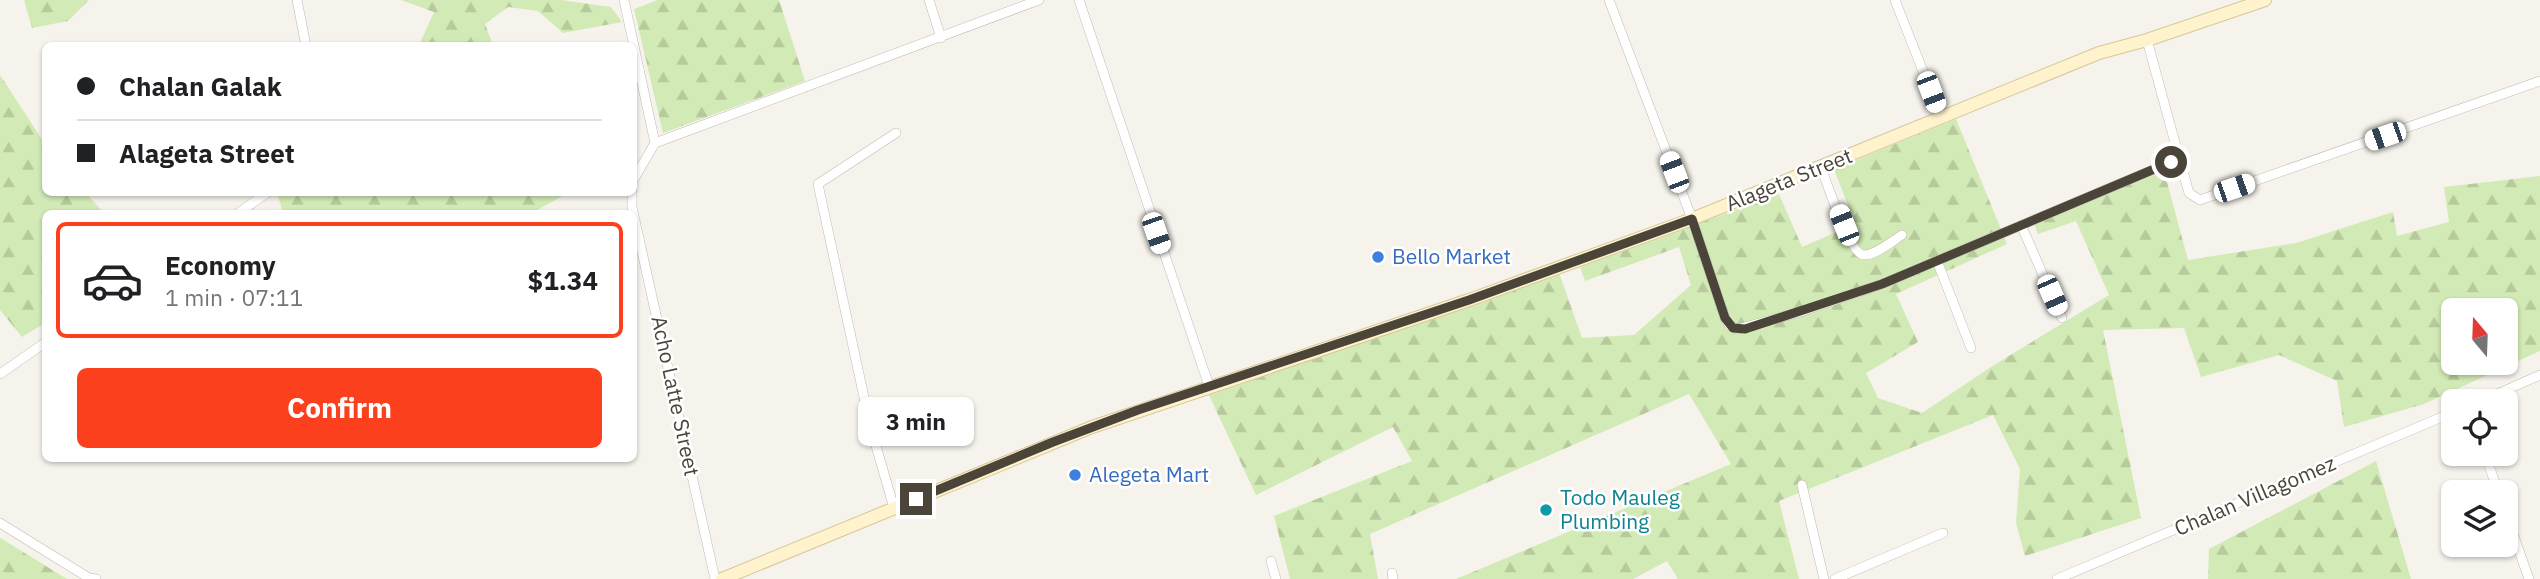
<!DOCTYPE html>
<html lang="en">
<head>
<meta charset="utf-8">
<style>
  body { margin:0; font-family:"IBM Plex Sans",sans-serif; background:#f6f6f6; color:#202124; height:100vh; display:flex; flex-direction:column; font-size:26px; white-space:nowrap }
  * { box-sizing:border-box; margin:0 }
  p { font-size:23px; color:#757577 }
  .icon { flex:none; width:38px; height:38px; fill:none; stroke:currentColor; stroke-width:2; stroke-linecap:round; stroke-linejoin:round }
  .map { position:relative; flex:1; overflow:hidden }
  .drawer { position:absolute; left:42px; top:210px; width:595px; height:252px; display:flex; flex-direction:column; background:#fff; border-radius:10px; box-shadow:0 2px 5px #0004 }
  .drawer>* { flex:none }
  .guide { position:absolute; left:42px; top:42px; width:595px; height:154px; border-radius:10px; box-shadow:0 2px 5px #0004; display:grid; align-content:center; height:154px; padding:0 35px; background:#fff }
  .needle { width:46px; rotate:341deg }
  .tools { position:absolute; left:2441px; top:298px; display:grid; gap:14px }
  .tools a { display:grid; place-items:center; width:77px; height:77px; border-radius:10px; background:#fff; box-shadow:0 2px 5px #0004; font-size:35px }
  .end { position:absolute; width:32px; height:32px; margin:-16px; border:9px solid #4b4439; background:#fff; box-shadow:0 0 0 4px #fff }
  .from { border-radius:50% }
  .bubble { position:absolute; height:49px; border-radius:10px; background:#fff; box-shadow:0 2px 5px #0004; font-size:23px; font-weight:700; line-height:49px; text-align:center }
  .car { position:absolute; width:21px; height:42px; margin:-21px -10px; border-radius:9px; box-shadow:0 0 5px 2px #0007; background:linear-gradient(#fff 24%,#345 0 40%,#fff 0 76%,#345 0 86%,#fff 0) }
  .guide b { display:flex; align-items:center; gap:24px; height:66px; font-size:26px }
  .guide b+b { border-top:2px solid #e0e0e0 }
  .guide i { width:18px; height:18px; background:#202124 }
  ul { padding:12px 0 0; list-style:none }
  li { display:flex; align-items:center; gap:21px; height:116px; margin:0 14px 10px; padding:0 21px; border:4px solid #e0e0e0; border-radius:10px }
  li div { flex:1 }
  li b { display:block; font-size:26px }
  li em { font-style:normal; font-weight:700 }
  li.on { border-color:#fc3f1d }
  li>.icon { width:63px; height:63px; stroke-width:1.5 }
  .cta { display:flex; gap:14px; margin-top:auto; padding:14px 35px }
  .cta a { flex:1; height:80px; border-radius:10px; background:#fc3f1d; color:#fff; font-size:28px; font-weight:700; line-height:80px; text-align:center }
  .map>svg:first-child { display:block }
</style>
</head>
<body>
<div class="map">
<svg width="2540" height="579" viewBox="0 0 2540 579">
  <defs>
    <pattern id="forest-firs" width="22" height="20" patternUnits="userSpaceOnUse" patternTransform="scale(1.75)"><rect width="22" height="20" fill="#d2eab5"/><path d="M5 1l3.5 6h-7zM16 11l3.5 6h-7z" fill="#b6ca9c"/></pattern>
  </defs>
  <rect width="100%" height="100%" fill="#f6f3ec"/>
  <path fill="url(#forest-firs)" fill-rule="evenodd" d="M 24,0 L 89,0 L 68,21 L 32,28 Z
    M 401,0 L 561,0 L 611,7 L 622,22 L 563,33 L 538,11 L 508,7 L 485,24 L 493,45 L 419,45 L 434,12 Z
    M 658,0 L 779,0 L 805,81 L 663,133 L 634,9 Z
    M 0,75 L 45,144 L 46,192 L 86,193 L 104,213 L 46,214 L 45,323 L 22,337 L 0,310 Z
    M 1956,119 L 2007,244 L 1896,294 L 1918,342 L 1866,373 L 1878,398 L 1922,413 L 1994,365 L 2109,295 L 2076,221 L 2038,234 L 2033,222 L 2164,171 L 2188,260 L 2296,243 L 2393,212 L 2397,236 L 2449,222 L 2444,187 L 2540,176 L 2540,351 L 2424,404 L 2344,427 L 2337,381 L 2279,355 L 2201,377 L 2184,328 L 2103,330 L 2141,518 L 2025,556 L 2016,523 L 2020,469 L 1993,415 L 1779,501 L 1799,579 L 1678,579 L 1667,561 L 1633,579 L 1456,579 L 1731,464 L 1689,394 L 1370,534 L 1378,579 L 1290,579 L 1274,516 L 1412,461 L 1393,427 L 1256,495 L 1205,387 L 1558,270 L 1582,338 L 1634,335 L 1691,285 L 1679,247 L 1585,281 L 1580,267 L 1779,194 L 1802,247 L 1855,224 L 1834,169 ZM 2454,310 L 2506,310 L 2506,362 L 2454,362 Z
    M 318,192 L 568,192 L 568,193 L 537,210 L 537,213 L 283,213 L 278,196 Z
    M 2376,461 L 2411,579 L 2208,579 L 2209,549 Z
    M 0,538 L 2,539 L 67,579 L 0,579 Z"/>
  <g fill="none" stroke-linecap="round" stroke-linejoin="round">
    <defs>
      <path id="street" d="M 297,0 L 306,46
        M 624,0 L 655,143 L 634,179
        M 929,0 L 941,38
        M 1079,0 L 1209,386
        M 1609,0 L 1692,219 L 1725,318 L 1730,326 L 1738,329 L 1800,312 L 1882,284 L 2171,162 L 2176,158 L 2177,150 L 2147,40
        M 1895,0 L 1941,117
        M 655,143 L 1039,0
        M 2178,153 L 2189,193 L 2200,200 L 2540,81
        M 1821,167 C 1826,181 1850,253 1863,255 C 1875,256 1892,241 1902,235
        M 632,192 L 632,207 L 715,579
        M 237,214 L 268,192
        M 2021,225 L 2062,318
        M 1937,261 L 1971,348
        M 0,374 L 46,342
        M 2481,401 L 2540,375
        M 2485,453 L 2498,492
        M 1802,485 L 1824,579
        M 894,508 L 870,425 L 818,184 L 896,133
        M 2506,514 L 2529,579
        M 0,523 L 89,578 L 96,579
        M 1271,561 L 1276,579
        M 1392,573 L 1393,579
        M 1835,579 L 1943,533
        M 2057,579 L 2454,412"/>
      <path id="secondary" d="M 722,579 L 1092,427 L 1469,300 L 1692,219 L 2099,53 L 2147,40 L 2265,0"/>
    </defs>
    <use href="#street" stroke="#c2bbae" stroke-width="10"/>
    <use href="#secondary" stroke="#d6c79b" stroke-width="14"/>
    <use href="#street" stroke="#fff" stroke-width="9"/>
    <use href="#secondary" stroke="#fff3cd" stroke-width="12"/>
  </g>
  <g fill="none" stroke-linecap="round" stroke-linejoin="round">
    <path stroke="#4b4439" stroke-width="9" d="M 916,499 L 1053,442 L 1138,410 L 1469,300 L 1692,219 L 1725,318 L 1733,328 L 1745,329 L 1882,284 L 2171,162"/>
  </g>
  <g fill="#3f7fe0" stroke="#fff" stroke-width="2.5">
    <circle cx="1378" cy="257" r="7"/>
    <circle cx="1075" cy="475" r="7"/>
  </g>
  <circle fill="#0f9aa8" stroke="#fff" stroke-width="2.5" cx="1546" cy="510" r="7"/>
  <g text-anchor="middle" stroke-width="5" stroke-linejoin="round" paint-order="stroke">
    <g font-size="21" fill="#4b4439" stroke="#fff">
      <text transform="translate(1789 180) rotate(-22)" y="7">Alageta Street</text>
      <text transform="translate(675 396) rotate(78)" y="7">Acho Latte Street</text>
      <text transform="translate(2255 496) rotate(-23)" y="7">Chalan Villagomez</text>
    </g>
    <g font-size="21" fill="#366cbe" stroke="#fff" text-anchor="start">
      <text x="1392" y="264">Bello Market</text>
      <text x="1089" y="482">Alegeta Mart</text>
    </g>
    <g font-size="21" fill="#0d838f" stroke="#fff" text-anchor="start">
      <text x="1560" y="505">Todo Mauleg<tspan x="1560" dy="24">Plumbing</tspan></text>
    </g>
  </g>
</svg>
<div class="tools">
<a><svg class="needle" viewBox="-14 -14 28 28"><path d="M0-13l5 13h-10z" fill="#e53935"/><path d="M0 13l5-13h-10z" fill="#757577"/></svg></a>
<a><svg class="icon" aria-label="locate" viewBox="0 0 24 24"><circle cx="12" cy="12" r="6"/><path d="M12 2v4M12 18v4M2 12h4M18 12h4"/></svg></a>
<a><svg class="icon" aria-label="layers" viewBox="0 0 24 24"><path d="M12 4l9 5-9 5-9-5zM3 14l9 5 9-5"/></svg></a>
</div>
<i class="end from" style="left:2171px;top:162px"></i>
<i class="end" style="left:916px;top:499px"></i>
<div class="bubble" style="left:858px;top:397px;width:116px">3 min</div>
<i class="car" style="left:1931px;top:92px;rotate:159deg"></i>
<i class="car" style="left:2385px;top:136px;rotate:251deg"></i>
<i class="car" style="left:1674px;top:172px;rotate:339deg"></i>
<i class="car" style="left:2234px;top:188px;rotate:71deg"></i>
<i class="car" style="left:1844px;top:225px;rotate:338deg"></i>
<i class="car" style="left:1156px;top:233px;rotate:161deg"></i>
<i class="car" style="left:2052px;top:295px;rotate:156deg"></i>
<div class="guide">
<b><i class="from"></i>Chalan Galak</b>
<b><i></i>Alageta Street</b>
</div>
<section class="drawer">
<ul>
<li class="on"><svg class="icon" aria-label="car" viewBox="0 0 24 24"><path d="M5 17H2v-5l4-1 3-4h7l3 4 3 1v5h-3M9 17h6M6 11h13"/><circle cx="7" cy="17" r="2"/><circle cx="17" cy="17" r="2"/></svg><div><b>Economy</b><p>1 min · 07:11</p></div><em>$1.34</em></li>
</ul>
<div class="cta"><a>Confirm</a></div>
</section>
</div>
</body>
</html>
